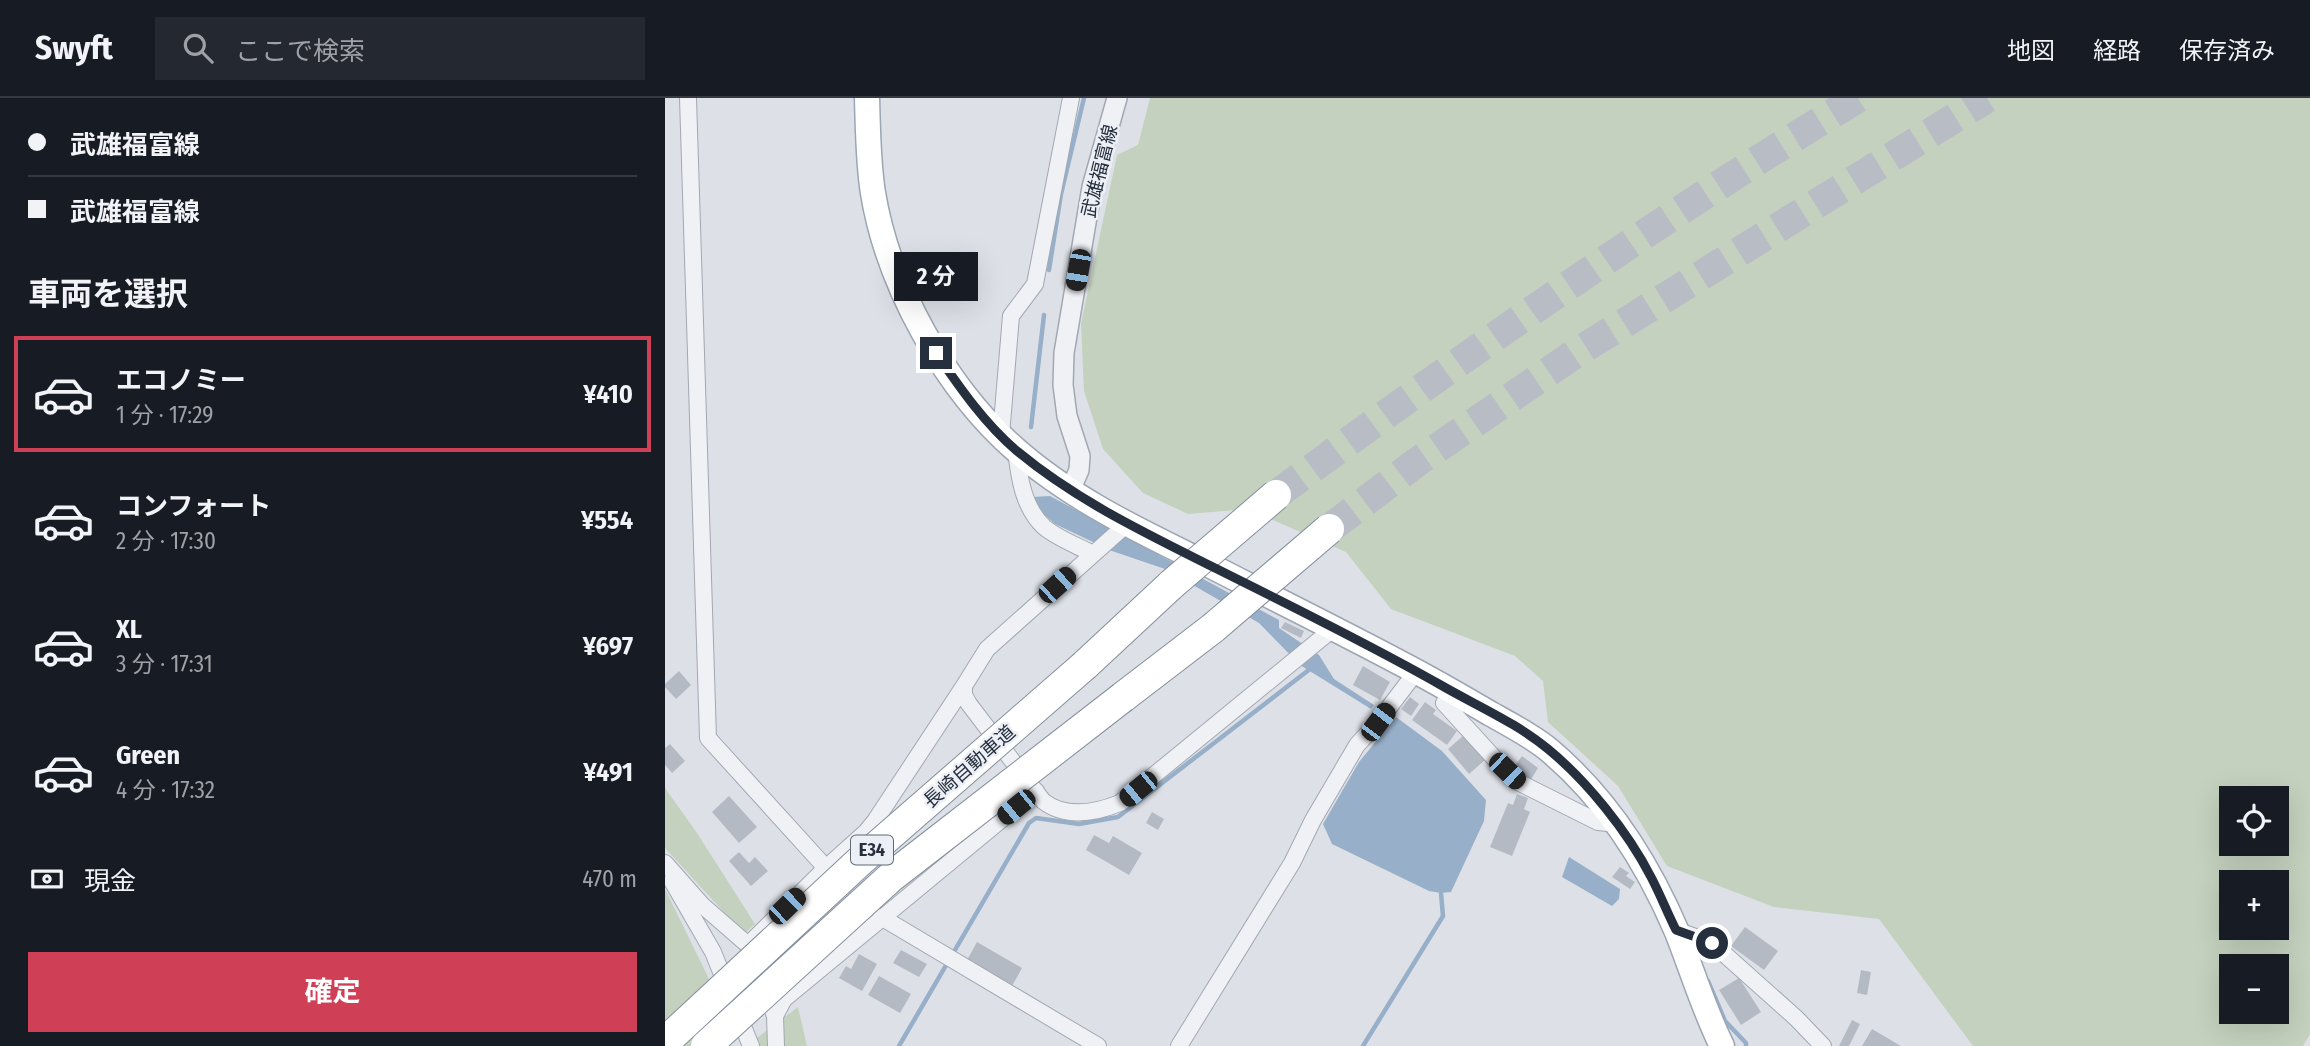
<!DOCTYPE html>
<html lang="ja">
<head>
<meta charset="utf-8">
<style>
  body { margin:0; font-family:"Fira Sans Condensed","Noto Sans JP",sans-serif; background:#242831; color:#f1f3f6; height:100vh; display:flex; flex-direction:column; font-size:26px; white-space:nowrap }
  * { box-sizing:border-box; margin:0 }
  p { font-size:23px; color:#9ea1a6 }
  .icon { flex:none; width:38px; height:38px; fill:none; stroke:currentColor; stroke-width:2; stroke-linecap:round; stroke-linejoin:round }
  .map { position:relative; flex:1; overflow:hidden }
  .sheet { display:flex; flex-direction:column; background:#171b24; width:665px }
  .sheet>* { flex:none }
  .top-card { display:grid; align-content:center; height:154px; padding:0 28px; background:#171b24 }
  .buttons { position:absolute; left:1554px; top:688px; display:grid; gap:14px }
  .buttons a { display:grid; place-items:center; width:70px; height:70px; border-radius:0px; background:#171b24; box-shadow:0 7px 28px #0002; font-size:35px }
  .end { position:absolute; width:32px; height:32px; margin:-16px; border:9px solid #262f3d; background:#fff; box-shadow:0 0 0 4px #fff }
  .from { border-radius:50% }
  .bubble { position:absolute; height:49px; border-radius:0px; background:#171b24; box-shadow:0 7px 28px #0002; font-size:23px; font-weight:700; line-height:49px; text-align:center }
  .car { position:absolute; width:21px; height:42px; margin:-21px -10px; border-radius:9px; box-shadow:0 0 5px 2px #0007; background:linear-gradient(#222 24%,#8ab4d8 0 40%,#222 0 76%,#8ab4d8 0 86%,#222 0) }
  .top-card b { display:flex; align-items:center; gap:24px; height:66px; font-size:26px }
  .top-card b+b { border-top:2px solid #363941 }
  .top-card i { width:18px; height:18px; background:#f1f3f6 }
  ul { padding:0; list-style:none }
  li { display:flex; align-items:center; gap:21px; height:116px; margin:0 14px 10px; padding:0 14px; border:4px solid transparent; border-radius:0px }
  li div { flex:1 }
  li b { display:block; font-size:26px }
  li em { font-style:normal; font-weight:700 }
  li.active { border-color:#cf3f55 }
  li>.icon { width:63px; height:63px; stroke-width:1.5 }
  h2 { padding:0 28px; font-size:32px; line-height:84px }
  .pay { display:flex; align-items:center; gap:18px; height:77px; padding:0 28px; font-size:26px }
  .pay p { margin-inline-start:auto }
  .action { display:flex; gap:14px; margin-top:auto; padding:14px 28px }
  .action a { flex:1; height:80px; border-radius:0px; background:#cf3f55; color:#fff; font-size:28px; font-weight:700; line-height:80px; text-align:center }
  header { display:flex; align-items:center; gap:42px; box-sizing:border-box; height:98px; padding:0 35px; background:#171b24; border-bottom:2px solid #363941 }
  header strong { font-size:33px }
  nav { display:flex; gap:38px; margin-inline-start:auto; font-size:24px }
  .search { width:490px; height:63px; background:#242831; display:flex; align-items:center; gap:18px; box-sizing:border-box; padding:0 24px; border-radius:0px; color:#9ea1a6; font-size:26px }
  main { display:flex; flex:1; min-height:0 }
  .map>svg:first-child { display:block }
</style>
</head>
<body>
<header>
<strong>Swyft</strong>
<div class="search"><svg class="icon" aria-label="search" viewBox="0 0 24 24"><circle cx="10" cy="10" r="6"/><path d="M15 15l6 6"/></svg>ここで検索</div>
<nav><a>地図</a><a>経路</a><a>保存済み</a></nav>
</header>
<main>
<section class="sheet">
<div class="top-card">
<b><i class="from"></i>武雄福富線</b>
<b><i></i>武雄福富線</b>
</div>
<h2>車両を選択</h2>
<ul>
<li class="active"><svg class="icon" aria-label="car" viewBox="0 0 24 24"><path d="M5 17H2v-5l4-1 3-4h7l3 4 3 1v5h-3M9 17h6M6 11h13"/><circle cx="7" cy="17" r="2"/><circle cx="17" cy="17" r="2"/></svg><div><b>エコノミー</b><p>1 分 · 17:29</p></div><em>¥410</em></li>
<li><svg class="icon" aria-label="car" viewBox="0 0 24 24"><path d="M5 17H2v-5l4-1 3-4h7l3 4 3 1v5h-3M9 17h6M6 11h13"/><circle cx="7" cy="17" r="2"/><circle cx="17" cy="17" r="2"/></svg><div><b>コンフォート</b><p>2 分 · 17:30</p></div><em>¥554</em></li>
<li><svg class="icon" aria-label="car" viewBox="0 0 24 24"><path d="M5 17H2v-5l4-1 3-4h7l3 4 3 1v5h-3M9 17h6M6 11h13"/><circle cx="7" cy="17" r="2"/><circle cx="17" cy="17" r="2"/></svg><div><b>XL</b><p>3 分 · 17:31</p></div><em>¥697</em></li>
<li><svg class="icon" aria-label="car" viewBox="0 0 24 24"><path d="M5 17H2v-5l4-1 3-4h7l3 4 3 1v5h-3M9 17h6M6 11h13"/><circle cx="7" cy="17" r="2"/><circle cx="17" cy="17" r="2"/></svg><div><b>Green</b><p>4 分 · 17:32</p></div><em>¥491</em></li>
</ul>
<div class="pay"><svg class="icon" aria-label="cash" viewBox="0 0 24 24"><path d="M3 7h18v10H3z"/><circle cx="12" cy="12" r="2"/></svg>現金<p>470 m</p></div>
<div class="action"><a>確定</a></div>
</section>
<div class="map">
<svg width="1645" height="948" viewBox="0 0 1645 948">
  <rect width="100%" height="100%" fill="#dde1e7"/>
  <path fill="#c3d1be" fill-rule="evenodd" d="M 485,0 L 1645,0 L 1645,936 L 1638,948 L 1308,948 L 1214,821 L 1109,809 L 1002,768 L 953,688 L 883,624 L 878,583 L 850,558 L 726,511 L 681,454 L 583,411 L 523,416 L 478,395 L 438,351 L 419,293 L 416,226 L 452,57 L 473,47 ZM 1566,700 L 1612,700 L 1612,746 L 1566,746 ZM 1566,784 L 1612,784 L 1612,830 L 1566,830 ZM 1566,868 L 1612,868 L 1612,914 L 1566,914 Z
    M 0,690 L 32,735 L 90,826 L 79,836 L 0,750 Z
    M 0,791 L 45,883 L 27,898 L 49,948 L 0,948 Z
    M 133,909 L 142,948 L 81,948 Z"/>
  <path fill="#97afc8" d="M 385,398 L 614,522 L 614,530 L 654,557 L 669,581 L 709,607 L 706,611 L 635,567 L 594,525 L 500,471 L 447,453 L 390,426 L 374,412 L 368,399 Z
    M 731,619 L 777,653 L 821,702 L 819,723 L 786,794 L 776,795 L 764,793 L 667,746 L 658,726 L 694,664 Z
    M 904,759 L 955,791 L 954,801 L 947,808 L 897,779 Z"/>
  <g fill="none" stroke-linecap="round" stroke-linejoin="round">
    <path stroke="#97afc8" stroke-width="4.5" d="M 384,172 L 396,96 L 419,0
      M 366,329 L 379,217
      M 1043,883 L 1060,923 L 1081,945 L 1081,948
      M 234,948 L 364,725 L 371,720 L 414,726 L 453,719 L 645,571
      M 698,948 L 778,818 L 776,795"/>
  </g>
  <path fill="#b4bac4" d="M 620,524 L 639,533 L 636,540 L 616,530 Z
    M 698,568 L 725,584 L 715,602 L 688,587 Z
    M 14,573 L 26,587 L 11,601 L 0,589 L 0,586 Z
    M 745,599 L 754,606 L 746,618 L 736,611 Z
    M 760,604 L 771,612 L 768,616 L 792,633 L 782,647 L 747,622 Z
    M 799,637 L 820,662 L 804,676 L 783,651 Z
    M 5,646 L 20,663 L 7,675 L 0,667 L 0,650 Z
    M 857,658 L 873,670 L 865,683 L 848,670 Z
    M 852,696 L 863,700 L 859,711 L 865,714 L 847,758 L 825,749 L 843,705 L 848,707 Z
    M 64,698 L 92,729 L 74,745 L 47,714 Z
    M 487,714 L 499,721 L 493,732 L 481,725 Z
    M 429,737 L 444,745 L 448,738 L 477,755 L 464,777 L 421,752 Z
    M 74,754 L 84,765 L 90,759 L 103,773 L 86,788 L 64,763 Z
    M 955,769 L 964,775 L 961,778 L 970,784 L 965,791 L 947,779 Z
    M 1080,829 L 1113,853 L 1099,872 L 1066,848 Z
    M 312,844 L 357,870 L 346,890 L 301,864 Z
    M 236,852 L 262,866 L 254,879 L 228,865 Z
    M 194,856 L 212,866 L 197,893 L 174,880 L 181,868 L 186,871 Z
    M 1196,872 L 1206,874 L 1202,897 L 1192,895 Z
    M 214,878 L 246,896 L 235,915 L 203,897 Z
    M 1074,880 L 1096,914 L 1076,927 L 1054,892 Z
    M 1187,922 L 1195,926 L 1184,948 L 1174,948 Z
    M 1207,931 L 1236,948 L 1197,948 Z"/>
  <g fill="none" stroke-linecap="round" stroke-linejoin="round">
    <path stroke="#b8bdc5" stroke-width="30" stroke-dasharray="30 15" stroke-linecap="butt" d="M 611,397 C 800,257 992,122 1193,0
      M 664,431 L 752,364 L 911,255 L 1322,0"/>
    <defs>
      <path id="minor" d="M 23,0 L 43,640 L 161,770 L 201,734 L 210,723 L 299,588 L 322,551 L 462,426
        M 336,337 L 346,218 L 370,186 L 406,0
        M 351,352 C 354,379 358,409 379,429 C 392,440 413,448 428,456
        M 299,588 L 299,597 L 304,606 L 378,703 C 401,721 430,715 455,705 L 669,530
        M 785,593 L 779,605 L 830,661 L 853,684 L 933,724 L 952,726
        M 0,765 L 37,807 L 83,847 L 110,918 L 111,948
        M 7,783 L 48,854 L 86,948
        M 216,819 L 433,948
        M 1011,832 L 1047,845 L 1131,920 L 1158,948
        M 83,847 L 161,770
        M 110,918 L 119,901 L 371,693
        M 514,948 L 627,765 L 648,722 L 692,647 L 713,624 L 751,574"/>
      <path id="tertiary" d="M 405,393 L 414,372 L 415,358 L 402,318 L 398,287 L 399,255 L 427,89 L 452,0"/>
      <path id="primary" d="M 202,0 C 203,32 203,64 208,95 C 223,187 281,291 351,352 C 408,402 477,434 544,467 C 608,500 673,532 737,566 C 768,582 797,599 826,616 C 846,627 867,638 884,652 C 941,700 983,766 1012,834 C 1027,872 1039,912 1057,948"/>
      <path id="motorway" d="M 420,567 L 507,486
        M 458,599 L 548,530"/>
    </defs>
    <use href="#minor" stroke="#a2a8b1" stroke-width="18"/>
    <use href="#tertiary" stroke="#a2a8b1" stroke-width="22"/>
    <use href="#primary" stroke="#9ca5b3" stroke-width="27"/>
    <use href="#motorway" stroke="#848e9d" stroke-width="32"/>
    <use href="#minor" stroke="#eff1f5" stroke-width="16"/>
    <use href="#tertiary" stroke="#eff1f5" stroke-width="19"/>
    <use href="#primary" stroke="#fff" stroke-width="24"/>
    <use href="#motorway" stroke="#fff" stroke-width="30"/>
    <defs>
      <path id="motorway-bridge" d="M 507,486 L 611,397
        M 548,530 L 664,431
        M 0,944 L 195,763 L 420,567
        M 41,948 L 226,779 L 458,599"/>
    </defs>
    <use href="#motorway-bridge" stroke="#848e9d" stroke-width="32" stroke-linecap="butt"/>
    <use href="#motorway-bridge" stroke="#fff" stroke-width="30"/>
  </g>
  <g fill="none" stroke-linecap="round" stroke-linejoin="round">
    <path stroke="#262f3d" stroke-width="9" d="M 271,255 C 295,290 320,326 352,353 C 411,402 480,435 548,469 C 624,507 700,544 774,586 C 810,607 852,625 883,651 C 922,683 963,734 986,779 C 995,796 1002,814 1011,832 L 1047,845"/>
  </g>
  <g text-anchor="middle" stroke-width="5" stroke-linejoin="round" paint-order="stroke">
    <rect fill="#eceff5" stroke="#616974" stroke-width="2" x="186" y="737.5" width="42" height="29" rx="5"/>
    <g font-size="18" font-weight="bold" fill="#262f3d">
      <text x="207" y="758">E34</text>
    </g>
    <g font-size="19" fill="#262f3d" stroke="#eceff5">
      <text transform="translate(434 73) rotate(-76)" y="7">武雄福富線</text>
      <text transform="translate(304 668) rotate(-41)" y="7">長崎自動車道</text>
    </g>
  </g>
</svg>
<div class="buttons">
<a><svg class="icon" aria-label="locate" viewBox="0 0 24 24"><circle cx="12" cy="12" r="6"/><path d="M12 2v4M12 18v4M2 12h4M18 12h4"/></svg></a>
<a>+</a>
<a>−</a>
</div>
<i class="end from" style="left:1047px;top:845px"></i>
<i class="end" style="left:271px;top:255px"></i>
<div class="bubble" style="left:229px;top:154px;width:84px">2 分</div>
<i class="car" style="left:413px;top:172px;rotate:190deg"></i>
<i class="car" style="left:392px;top:487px;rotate:48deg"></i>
<i class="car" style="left:713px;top:624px;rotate:37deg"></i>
<i class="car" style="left:842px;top:673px;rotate:134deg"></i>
<i class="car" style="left:473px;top:691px;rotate:231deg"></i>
<i class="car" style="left:351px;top:709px;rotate:231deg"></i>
<i class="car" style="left:122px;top:808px;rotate:46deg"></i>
</div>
</main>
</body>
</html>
